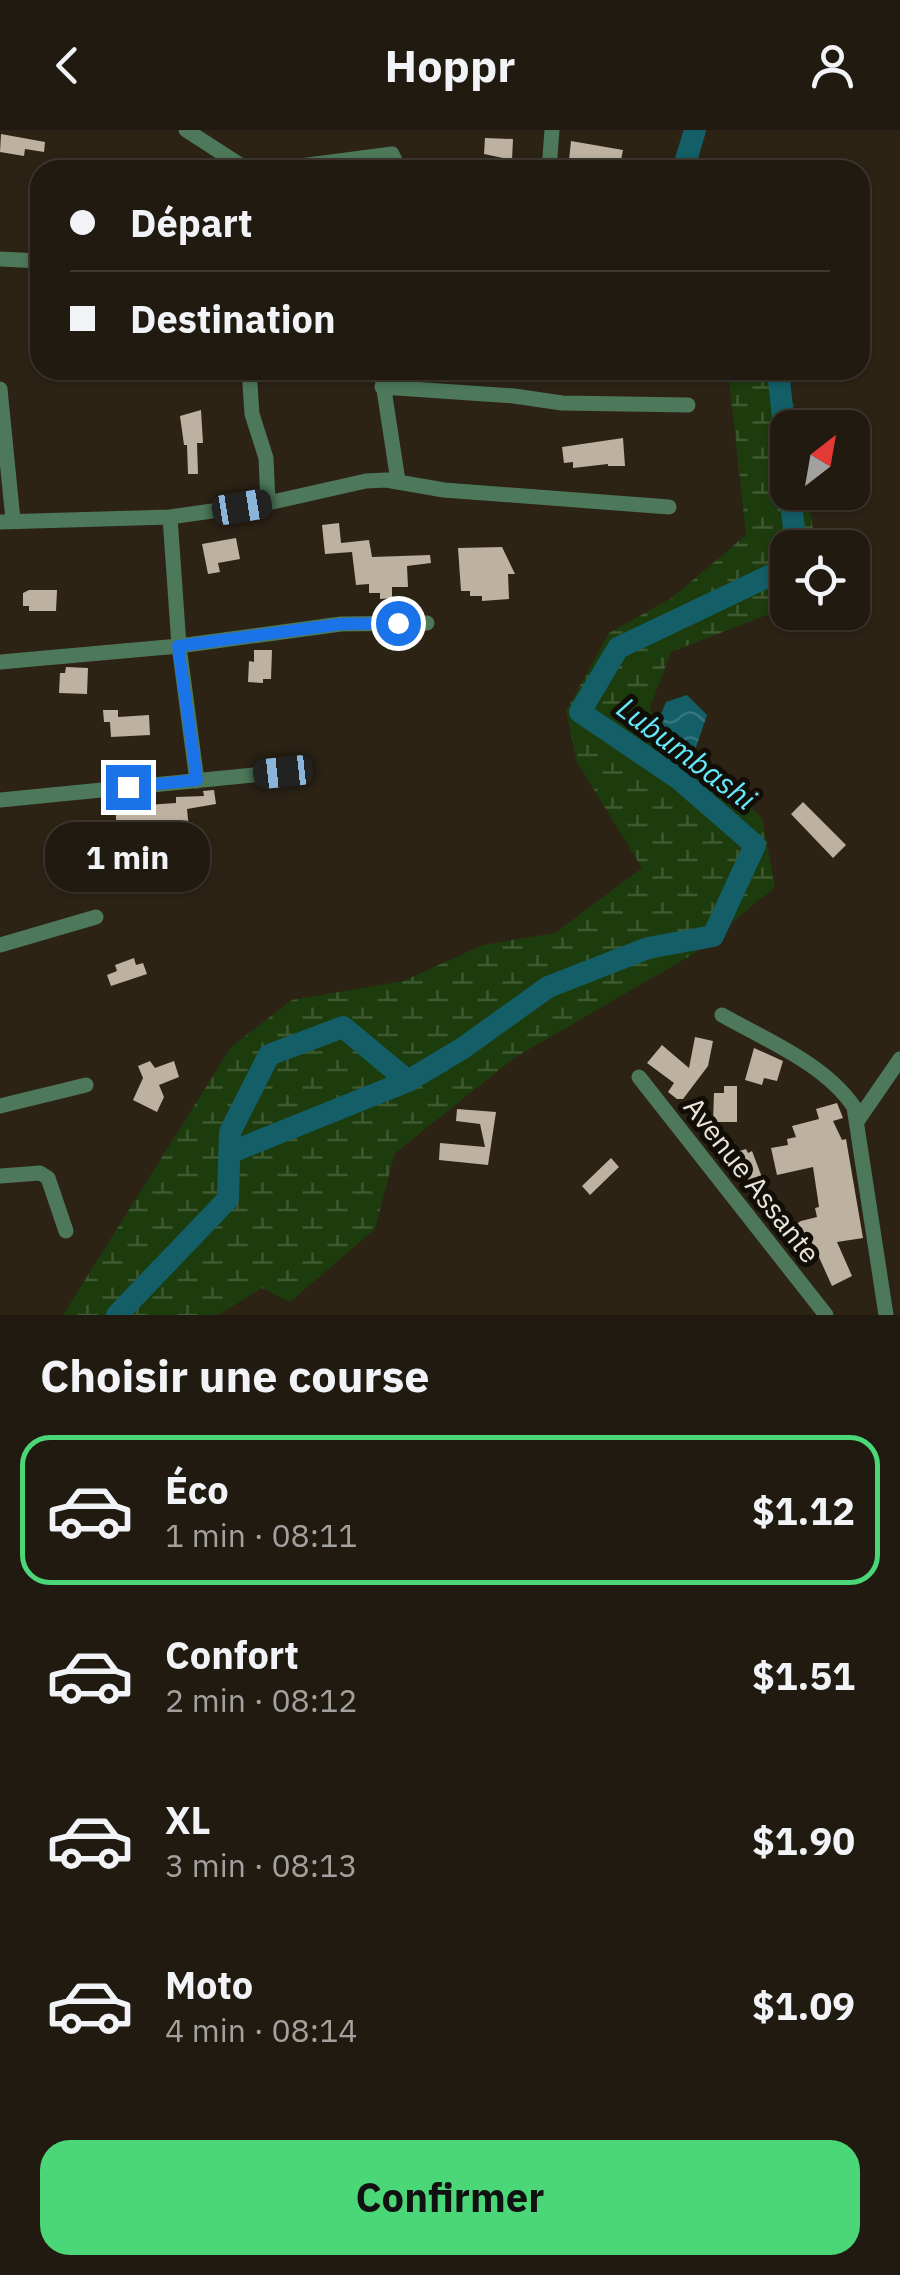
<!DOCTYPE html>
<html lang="fr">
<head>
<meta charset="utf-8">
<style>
  body { margin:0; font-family:"IBM Plex Sans",sans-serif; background:#292319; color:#f1f3f6; height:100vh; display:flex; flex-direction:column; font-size:38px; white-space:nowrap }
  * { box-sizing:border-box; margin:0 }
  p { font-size:32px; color:#a2a19f }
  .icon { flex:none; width:55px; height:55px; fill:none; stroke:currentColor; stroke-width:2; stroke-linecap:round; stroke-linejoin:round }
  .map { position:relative; height:1185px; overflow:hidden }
  .side { display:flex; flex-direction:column; background:#211a10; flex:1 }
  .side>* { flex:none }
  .guide { position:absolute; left:30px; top:30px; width:840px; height:220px; border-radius:30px; box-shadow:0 2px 8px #0004,0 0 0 2px #3e3830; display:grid; align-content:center; height:220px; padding:0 40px; background:#211a10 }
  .needle { width:65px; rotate:31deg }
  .fabs { position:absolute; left:770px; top:280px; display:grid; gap:20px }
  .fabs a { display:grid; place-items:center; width:100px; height:100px; border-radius:20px; background:#211a10; box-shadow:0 2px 8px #0004,0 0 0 2px #3e3830; font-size:50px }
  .end { position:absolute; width:45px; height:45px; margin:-22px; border:12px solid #1a73e8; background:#fff; box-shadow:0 0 0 5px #fff }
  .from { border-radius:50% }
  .bubble { position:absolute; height:70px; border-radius:30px; background:#211a10; box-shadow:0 2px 8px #0004,0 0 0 2px #3e3830; font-size:32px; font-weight:800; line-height:70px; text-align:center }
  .car { position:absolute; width:30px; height:60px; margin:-30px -15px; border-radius:12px; box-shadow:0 0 8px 2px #0007; background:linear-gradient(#222 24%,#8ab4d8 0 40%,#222 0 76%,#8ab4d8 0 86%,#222 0) }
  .guide b { display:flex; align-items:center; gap:35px; height:95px; font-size:38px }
  .guide b+b { border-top:2px solid #3e3830 }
  .guide i { width:25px; height:25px; background:#f1f3f6 }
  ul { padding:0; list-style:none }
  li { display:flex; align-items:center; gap:30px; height:150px; margin:0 20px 15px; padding:0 20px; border:5px solid transparent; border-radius:30px }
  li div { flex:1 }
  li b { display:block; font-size:38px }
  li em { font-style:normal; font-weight:800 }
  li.current { border-color:#4bd677 }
  li>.icon { width:90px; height:90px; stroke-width:1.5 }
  h2 { padding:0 40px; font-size:45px; line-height:120px }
  .action { display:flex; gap:20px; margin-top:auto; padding:20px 40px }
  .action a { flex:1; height:115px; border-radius:30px; background:#4bd677; color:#111; font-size:40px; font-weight:800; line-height:115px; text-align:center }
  header { display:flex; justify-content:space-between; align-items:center; height:130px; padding:0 40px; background:#211a10; font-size:45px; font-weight:800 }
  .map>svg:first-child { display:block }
</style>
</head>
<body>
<header><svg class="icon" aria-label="back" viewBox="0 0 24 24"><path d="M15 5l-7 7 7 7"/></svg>Hoppr<svg class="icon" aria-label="person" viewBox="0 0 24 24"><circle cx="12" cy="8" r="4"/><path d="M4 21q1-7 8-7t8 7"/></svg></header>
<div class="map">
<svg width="900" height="1185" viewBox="0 0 900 1185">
  <defs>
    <pattern id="wetland-marsh" width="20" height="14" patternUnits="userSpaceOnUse" patternTransform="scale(2.5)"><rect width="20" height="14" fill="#1d3c0e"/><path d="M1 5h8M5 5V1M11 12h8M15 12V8" fill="none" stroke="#3e5830"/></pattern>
    <pattern id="water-waves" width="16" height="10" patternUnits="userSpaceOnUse" patternTransform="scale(2.5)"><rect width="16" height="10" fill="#135e67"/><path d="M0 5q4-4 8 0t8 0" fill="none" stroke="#35757c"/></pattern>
  </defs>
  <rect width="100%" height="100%" fill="#2c2315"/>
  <path fill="url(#wetland-marsh)" d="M 728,240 L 788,240 L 797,297 L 788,298 L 788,362 L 807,363 L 816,417 L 788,418 L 787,477 L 671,522 L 649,580 L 762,688 L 775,757 L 695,823 L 514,928 L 395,1023 L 375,1099 L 290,1172 L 262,1158 L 218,1185 L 63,1185 L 231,917 L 292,870 L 403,851 L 483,815 L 555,803 L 642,738 L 577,632 L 566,581 L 609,503 L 673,467 L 746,405 Z"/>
  <path fill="url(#water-waves)" d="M 687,565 L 707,585 L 692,629 L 675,625 L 652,606 L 666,572 Z"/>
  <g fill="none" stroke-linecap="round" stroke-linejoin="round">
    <path stroke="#135e67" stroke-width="22" d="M 683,40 L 695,0
      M 778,240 L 788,336
      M 790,362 L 796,418
      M 229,1023 L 408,951
      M 117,1185 L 228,1069 L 230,1002 L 269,925 L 343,897 L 408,951 L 463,918 L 548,857 L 648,818 L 713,806 L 755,715 L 679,649 L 580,582 L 618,518 L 788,437"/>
  </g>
  <path fill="#bdb1a0" d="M 1,4 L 45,12 L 44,22 L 25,19 L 24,26 L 0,22 Z
    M 485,8 L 513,9 L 512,30 L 484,24 Z
    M 571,11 L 623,20 L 619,40 L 568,40 Z
    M 201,280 L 203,313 L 197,313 L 198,344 L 188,344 L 187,315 L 184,315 L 180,286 Z
    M 623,308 L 625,336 L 608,336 L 608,334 L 573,338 L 573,332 L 564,333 L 562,317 Z
    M 339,393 L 341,413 L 369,410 L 372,427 L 430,425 L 431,433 L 407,436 L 408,457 L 392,457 L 392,468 L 380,469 L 380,463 L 369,463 L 369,454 L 356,455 L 352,422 L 325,424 L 322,395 Z
    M 236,408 L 240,429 L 218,433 L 220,442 L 208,444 L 202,414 Z
    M 502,417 L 515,444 L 508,444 L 509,469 L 482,471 L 482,466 L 470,466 L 470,461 L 461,461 L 458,418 Z
    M 29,460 L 57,460 L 56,481 L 29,481 L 29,476 L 23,476 L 23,463 Z
    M 254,520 L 272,520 L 271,549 L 263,549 L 263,553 L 248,552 L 249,531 L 254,532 Z
    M 66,537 L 88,538 L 87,564 L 59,563 L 60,543 L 65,543 Z
    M 103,580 L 118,580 L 118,587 L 149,585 L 150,605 L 111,607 L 110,592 L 104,592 Z
    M 214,660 L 216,674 L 187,679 L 189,699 L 175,700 L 174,690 L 129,692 L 129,703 L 117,703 L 115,673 L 131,672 L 131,676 L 176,673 L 176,667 L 204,666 L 203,661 Z
    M 803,672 L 846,715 L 833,728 L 791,684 Z
    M 134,828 L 136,835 L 143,833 L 147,844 L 111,856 L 107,845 L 117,841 L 115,835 Z
    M 695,907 L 713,911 L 708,936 L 683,969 L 677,969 L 668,962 L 674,953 L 647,933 L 662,915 L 689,938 Z
    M 754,918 L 783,931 L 777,951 L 764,948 L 762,955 L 745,950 Z
    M 150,931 L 155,938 L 174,931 L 179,947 L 159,955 L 164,967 L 157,982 L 133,970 L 143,948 L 138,936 Z
    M 724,956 L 737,956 L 737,992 L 713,992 L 714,963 L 724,963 Z
    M 837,973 L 843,988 L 833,991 L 842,1010 L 846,1009 L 863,1108 L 837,1112 L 852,1146 L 832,1156 L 813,1114 L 793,1125 L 779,1104 L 801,1091 L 817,1087 L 815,1078 L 819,1077 L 813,1037 L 777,1045 L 771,1018 L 788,1015 L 787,1009 L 796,1007 L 792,996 L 819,989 L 816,979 Z
    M 457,979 L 496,982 L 488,1035 L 439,1030 L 440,1013 L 485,1017 L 480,994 L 456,991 Z
    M 746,1019 L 748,1023 L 752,1021 L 763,1050 L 751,1056 L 741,1035 L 730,1039 L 726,1025 Z
    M 611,1028 L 619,1037 L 590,1065 L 582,1056 Z"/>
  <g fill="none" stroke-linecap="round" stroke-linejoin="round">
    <path stroke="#4d785a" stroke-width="15" d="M 186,0 L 248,40
      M 270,40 L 392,24 L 395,30
      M 549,40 L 552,0
      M 0,129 L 40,131
      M 249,240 L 252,284 L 266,328 L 268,373
      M 381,240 L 398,351
      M 382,257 L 514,266 L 562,273 L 688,275
      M 0,259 L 13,390
      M 170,387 L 179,516 L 197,651
      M 0,392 L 170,387 L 268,373 L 366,351 L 386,350 L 444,360 L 669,377
      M 0,532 L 179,516 L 341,494 L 427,493
      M 0,670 L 283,642
      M 0,815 L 96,787
      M 722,885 C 766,910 825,934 854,977 L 886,1185
      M 639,947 L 826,1185
      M 0,976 L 86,955
      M 858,990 L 900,929
      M 0,1046 L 40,1043 L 48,1048 L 66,1101"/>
  </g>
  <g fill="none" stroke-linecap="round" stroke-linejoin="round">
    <path stroke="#1a73e8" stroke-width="12" d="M 128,657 L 197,650 L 178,516 L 341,494 L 398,493"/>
  </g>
  <g text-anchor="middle" stroke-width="10" stroke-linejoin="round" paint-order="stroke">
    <g font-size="28" fill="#e9e3da" stroke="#110d07">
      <text transform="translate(752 1050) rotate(52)" y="10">Avenue Assante</text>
    </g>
    <g font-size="30" font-style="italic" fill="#65e9fc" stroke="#110d07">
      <text transform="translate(686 624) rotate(37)" y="10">Lubumbashi</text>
    </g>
  </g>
</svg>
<div class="fabs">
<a><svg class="needle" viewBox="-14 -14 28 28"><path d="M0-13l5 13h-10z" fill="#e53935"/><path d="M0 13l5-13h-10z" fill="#a2a19f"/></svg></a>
<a><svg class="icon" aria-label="locate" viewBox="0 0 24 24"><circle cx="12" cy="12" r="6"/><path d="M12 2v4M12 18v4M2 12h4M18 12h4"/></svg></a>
</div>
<i class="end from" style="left:398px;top:493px"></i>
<i class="end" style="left:128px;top:657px"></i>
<div class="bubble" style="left:45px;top:692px;width:165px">1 min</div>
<i class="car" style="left:242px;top:377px;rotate:81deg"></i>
<i class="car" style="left:283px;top:642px;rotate:264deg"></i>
<div class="guide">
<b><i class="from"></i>Départ</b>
<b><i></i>Destination</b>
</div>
</div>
<section class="side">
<h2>Choisir une course</h2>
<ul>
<li class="current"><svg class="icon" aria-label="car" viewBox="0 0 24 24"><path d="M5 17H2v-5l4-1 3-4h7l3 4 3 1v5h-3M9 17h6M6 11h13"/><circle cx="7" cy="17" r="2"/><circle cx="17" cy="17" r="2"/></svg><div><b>Éco</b><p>1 min · 08:11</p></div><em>$1.12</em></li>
<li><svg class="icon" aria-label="car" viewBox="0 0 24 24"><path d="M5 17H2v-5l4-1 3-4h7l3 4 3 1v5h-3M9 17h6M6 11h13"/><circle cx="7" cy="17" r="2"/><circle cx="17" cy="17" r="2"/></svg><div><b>Confort</b><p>2 min · 08:12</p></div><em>$1.51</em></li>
<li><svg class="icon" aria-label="car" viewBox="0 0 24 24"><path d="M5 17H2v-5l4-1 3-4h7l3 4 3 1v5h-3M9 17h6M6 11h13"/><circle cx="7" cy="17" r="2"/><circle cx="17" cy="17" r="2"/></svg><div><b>XL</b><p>3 min · 08:13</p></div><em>$1.90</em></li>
<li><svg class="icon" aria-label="car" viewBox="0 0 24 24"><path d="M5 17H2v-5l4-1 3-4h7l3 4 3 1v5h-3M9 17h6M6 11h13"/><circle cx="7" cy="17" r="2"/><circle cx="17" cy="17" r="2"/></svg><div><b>Moto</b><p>4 min · 08:14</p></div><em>$1.09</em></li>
</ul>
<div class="action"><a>Confirmer</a></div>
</section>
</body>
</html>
